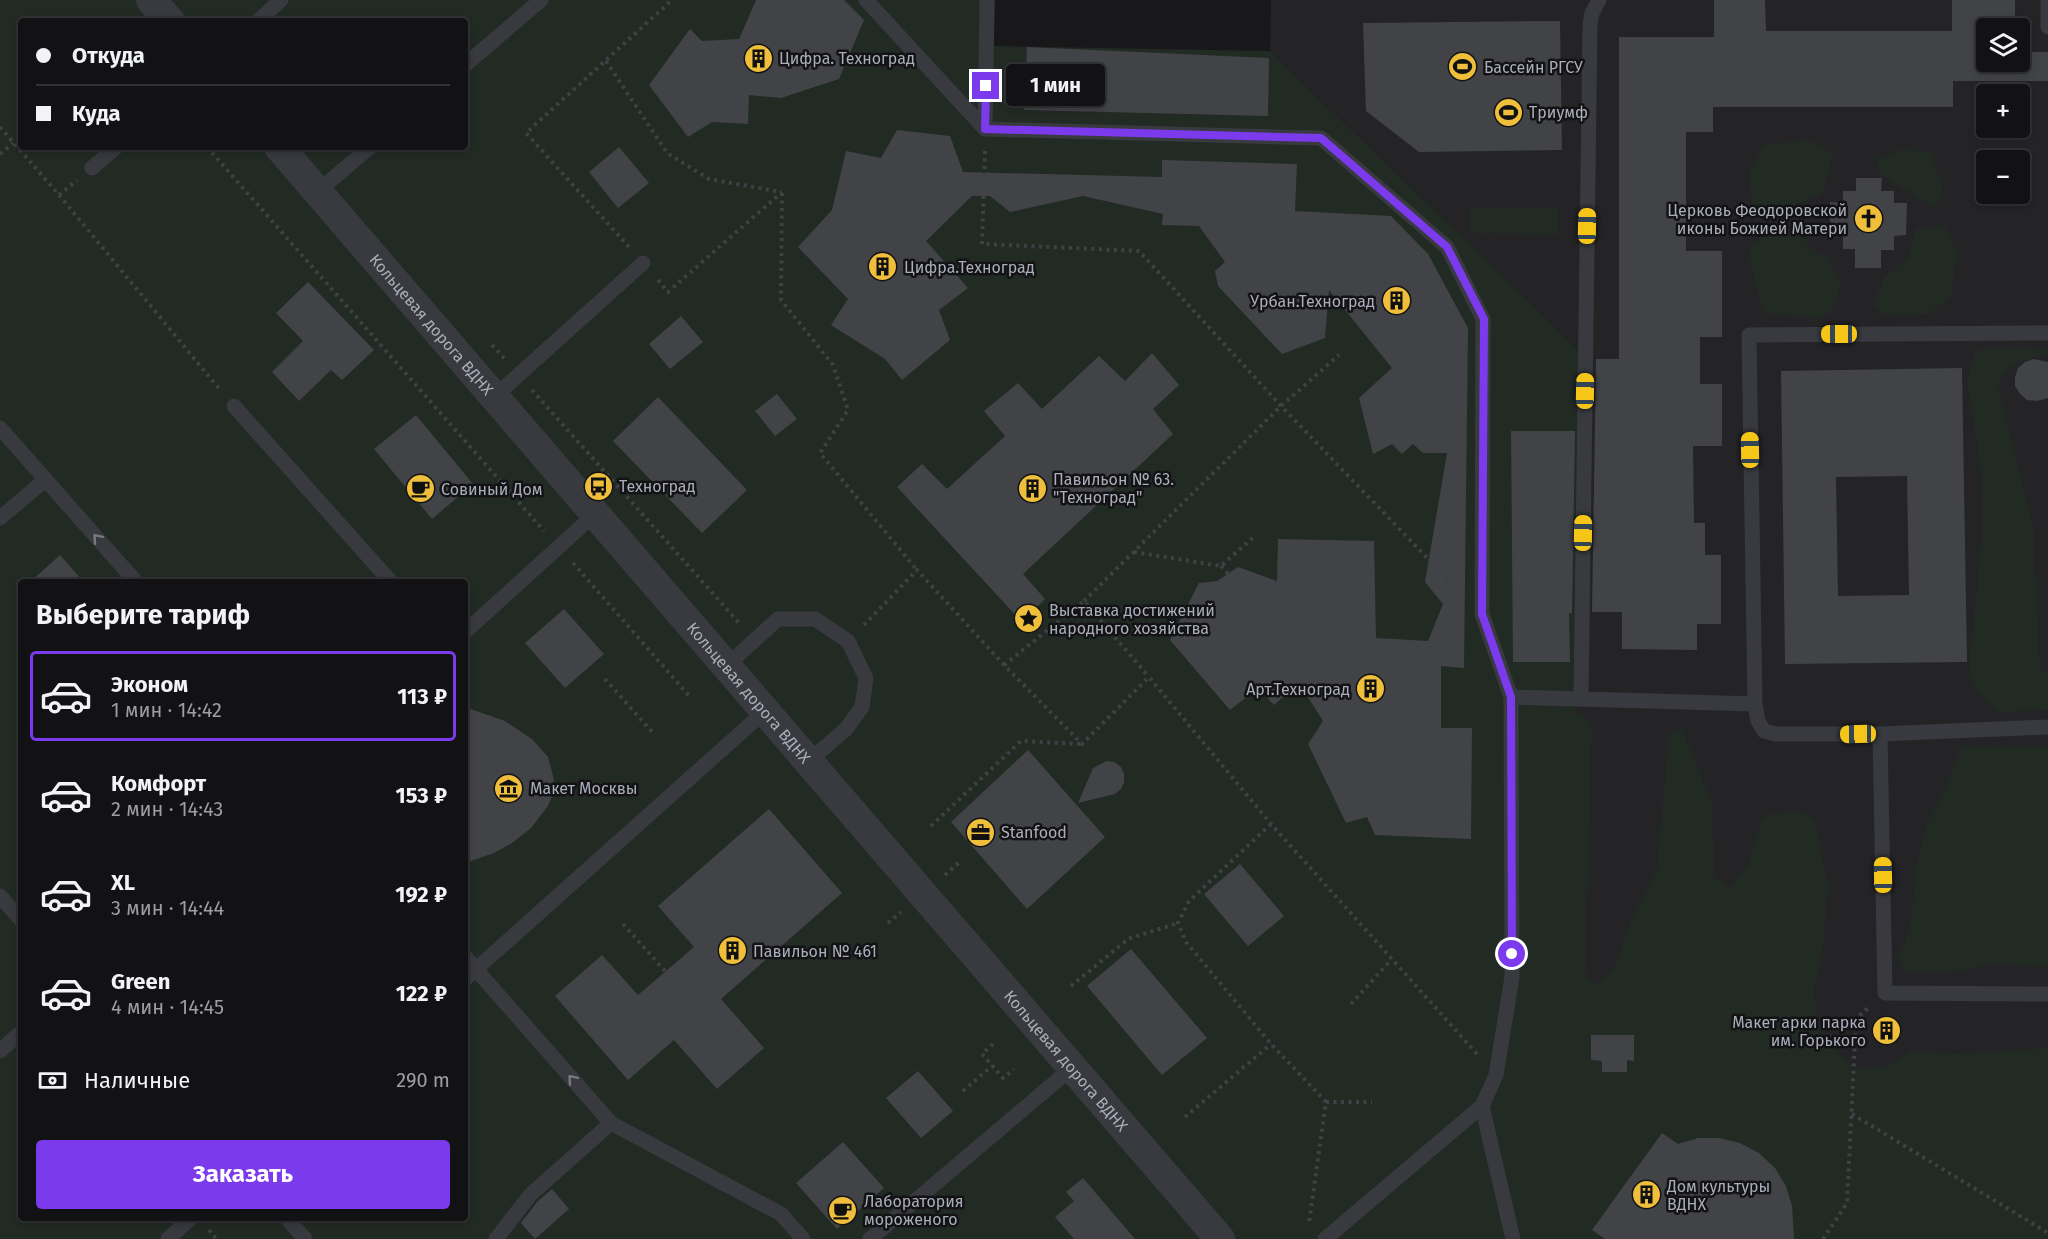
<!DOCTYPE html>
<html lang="ru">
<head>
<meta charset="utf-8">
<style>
  body { margin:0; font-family:"Fira Sans",sans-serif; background:#1f2022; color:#f1f3f6; height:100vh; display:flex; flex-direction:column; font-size:22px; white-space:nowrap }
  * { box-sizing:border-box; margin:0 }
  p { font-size:20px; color:#9c9ea0 }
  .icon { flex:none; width:33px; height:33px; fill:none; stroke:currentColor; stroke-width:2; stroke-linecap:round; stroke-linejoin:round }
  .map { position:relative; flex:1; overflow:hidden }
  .sheet { position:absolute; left:18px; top:579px; width:450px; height:642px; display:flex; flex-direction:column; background:#121214; border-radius:6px; box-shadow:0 3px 9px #0003,0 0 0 2px #313234 }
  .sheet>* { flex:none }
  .banner { position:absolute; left:18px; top:18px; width:450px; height:132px; border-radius:6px; box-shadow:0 3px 9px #0003,0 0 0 2px #313234; display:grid; align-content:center; height:132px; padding:0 18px; background:#121214 }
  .controls { position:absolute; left:1976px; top:18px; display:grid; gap:12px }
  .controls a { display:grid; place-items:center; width:54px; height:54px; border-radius:6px; background:#121214; box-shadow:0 3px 9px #0003,0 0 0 2px #313234; font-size:30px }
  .end { position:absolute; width:27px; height:27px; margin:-14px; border:8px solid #7c3aed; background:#fff; box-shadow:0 0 0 3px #fff }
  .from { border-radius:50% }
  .bubble { position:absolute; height:42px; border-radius:6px; background:#121214; box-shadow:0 3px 9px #0003,0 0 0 2px #313234; font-size:20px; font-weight:700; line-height:42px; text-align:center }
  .car { position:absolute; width:18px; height:36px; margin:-18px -9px; border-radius:8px; box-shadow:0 0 4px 2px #0007; background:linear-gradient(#f5c518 24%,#345 0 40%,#f5c518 0 76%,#345 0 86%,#f5c518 0) }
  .banner b { display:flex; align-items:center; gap:21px; height:57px; font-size:22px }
  .banner b+b { border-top:2px solid #313234 }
  .banner i { width:15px; height:15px; background:#f1f3f6 }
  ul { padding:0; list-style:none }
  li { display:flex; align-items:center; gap:18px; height:90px; margin:0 12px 9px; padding:0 6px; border:3px solid transparent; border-radius:6px }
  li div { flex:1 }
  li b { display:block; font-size:22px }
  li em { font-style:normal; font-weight:700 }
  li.on { border-color:#7c3aed }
  li>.icon { width:54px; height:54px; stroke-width:1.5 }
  h2 { padding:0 18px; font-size:27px; line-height:72px }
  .pay { display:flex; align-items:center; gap:15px; height:66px; padding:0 18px; font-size:22px }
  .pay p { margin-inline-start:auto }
  .primary-button { display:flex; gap:12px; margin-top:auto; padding:12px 18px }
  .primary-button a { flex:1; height:69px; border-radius:6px; background:#7c3aed; color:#fff; font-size:24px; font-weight:700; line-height:69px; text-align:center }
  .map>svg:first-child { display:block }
</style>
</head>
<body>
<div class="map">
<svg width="2048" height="1239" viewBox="0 0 2048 1239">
  <rect width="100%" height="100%" fill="#18181a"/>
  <path fill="#242427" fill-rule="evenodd" d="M 1271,0 L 2048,0 L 2048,1087 L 1580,1084 L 1574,656 L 1590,656 L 1586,357 L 1270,51 ZM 1986,28 L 2019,28 L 2019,62 L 1986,62 ZM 1986,94 L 2019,94 L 2019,128 L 1986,128 ZM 1986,160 L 2019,160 L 2019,194 L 1986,194 Z"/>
  <path fill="#222a24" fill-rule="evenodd" d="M 0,0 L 995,0 L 994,46 L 1270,51 L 1586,357 L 1591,656 L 1574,657 L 1575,715 L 1580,714 L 1592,723 L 1585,977 L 1598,985 L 1617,963 L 1630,921 L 1657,869 L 1669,735 L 1682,728 L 1712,804 L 1714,877 L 1731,888 L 1749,864 L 1761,820 L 1774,813 L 1805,812 L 1815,823 L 1828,884 L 1823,947 L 1814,991 L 1820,1036 L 1855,1068 L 1885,1067 L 1912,1051 L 1959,1054 L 2048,1048 L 2048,1239 L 0,1239 ZM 21,21 L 465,21 L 465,147 L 21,147 ZM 21,582 L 465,582 L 465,1218 L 21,1218 Z
    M 1807,139 L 1833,154 L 1822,194 L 1768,216 L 1753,215 L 1749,173 L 1763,146 Z
    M 1903,149 L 1932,153 L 1943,193 L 1935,208 L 1880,174 L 1876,160 Z
    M 1469,208 L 1557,208 L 1557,234 L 1469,233 Z
    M 1945,225 L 1957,253 L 1951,296 L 1929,314 L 1885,315 L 1874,305 L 1884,277 L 1908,258 L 1916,229 Z
    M 1780,229 L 1795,230 L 1815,251 L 1826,257 L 1841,283 L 1832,310 L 1819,318 L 1764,313 L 1748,257 L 1752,243 Z
    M 1991,347 L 2048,349 L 2048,356 L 2044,354 L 2009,366 L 1998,383 L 2033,526 L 2040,672 L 2048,671 L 2048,710 L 1996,712 L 1976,689 L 1968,676 L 1982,537 L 1981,469 L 1967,379 L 1976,351 Z
    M 2048,746 L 2048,967 L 1995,964 L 1951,972 L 1906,973 L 1898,959 L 1909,932 L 1918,856 L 1927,823 L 1947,784 L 1962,747 Z"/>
  <path fill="#424347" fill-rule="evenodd" d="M 756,0 L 844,0 L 864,20 L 839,79 L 781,98 L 749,95 L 748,124 L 712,122 L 688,137 L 649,85 L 690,29 L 702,41 L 739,39 Z
    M 1714,0 L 1765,0 L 1766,31 L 1952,31 L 1952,0 L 2015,0 L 2015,28 L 1986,28 L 1986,62 L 2019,62 L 2019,52 L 2048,52 L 2048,81 L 1953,81 L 1953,107 L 1713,107 L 1713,132 L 1686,132 L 1686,251 L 1722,251 L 1722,337 L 1700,337 L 1700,384 L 1722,384 L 1722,446 L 1693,446 L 1694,523 L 1705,523 L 1705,555 L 1721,555 L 1721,624 L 1697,624 L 1697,650 L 1622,649 L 1622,612 L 1592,612 L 1596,359 L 1619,359 L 1619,37 L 1714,37 Z
    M 1560,21 L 1562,150 L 1419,152 L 1366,111 L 1363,23 Z
    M 1027,47 L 1269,58 L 1268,116 L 1024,110 Z
    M 897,130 L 950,136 L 963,172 L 1162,177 L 1162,160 L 1297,164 L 1295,211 L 1391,216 L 1428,254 L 1468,328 L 1464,668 L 1441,666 L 1441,728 L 1472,728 L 1471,839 L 1375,835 L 1367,817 L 1346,823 L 1308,744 L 1323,721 L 1299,683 L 1274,705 L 1258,688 L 1230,710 L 1170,640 L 1199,583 L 1217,581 L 1238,567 L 1277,581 L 1278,539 L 1374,541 L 1376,638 L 1428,641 L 1443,604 L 1425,582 L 1447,453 L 1423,453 L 1413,444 L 1402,454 L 1392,444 L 1373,454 L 1359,398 L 1392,368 L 1329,290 L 1325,338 L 1282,354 L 1218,286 L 1215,271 L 1225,262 L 1199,226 L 1162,225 L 1163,214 L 1083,196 L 1010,212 L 990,196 L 972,196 L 926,241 L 968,288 L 939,310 L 950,340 L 902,380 L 885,359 L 831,325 L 848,299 L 798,247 L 832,210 L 846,151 L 881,158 Z
    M 619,147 L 649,183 L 618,208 L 589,172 Z
    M 1856,178 L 1882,178 L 1881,191 L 1894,191 L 1894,203 L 1907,203 L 1906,235 L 1894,236 L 1894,250 L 1881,250 L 1881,268 L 1855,268 L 1855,249 L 1843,249 L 1843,235 L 1830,235 L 1830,202 L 1843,203 L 1843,191 L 1856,191 Z
    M 308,282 L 374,350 L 342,380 L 331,370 L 299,401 L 272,372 L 303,341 L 276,313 Z
    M 681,316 L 703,342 L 670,369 L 649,344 Z
    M 1152,353 L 1179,385 L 1153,409 L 1173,434 L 1023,574 L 1045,599 L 1022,622 L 897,487 L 922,464 L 947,489 L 1005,436 L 984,411 L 1018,383 L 1042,409 L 1099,356 L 1125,381 Z
    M 2034,359 L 2048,362 L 2048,398 L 2037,401 L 2027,400 L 2020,394 L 2015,386 L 2015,377 L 2018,368 L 2025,362 Z
    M 1962,368 L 1967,662 L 1785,664 L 1781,371 ZM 1907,476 L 1909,595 L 1838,596 L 1836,477 Z
    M 777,394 L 797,419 L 775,436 L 755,411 Z
    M 658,397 L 747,490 L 702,533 L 613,441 Z
    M 416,415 L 473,484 L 432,519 L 374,449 Z
    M 1511,431 L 1575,431 L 1572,613 L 1569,613 L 1570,662 L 1513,662 Z
    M 60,555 L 84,582 L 30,582 Z
    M 564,609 L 604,654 L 565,688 L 525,643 Z
    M 465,707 L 505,721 L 532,739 L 548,757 L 554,780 L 552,796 L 548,806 L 531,828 L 512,843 L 494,853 L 465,863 Z
    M 1028,750 L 1105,837 L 1027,909 L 951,822 Z
    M 1107,761 L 1114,762 L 1121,767 L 1124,774 L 1124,782 L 1121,789 L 1115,794 L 1078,803 L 1093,768 Z
    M 769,809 L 842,893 L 721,999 L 764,1048 L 717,1089 L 674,1040 L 628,1080 L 555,996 L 602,955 L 638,995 L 694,947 L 658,906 Z
    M 1240,864 L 1284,916 L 1248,946 L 1204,894 Z
    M 1131,949 L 1207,1038 L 1162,1075 L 1087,986 Z
    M 1591,1035 L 1634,1035 L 1634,1061 L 1627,1060 L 1627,1072 L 1602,1072 L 1602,1061 L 1591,1060 Z
    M 918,1071 L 953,1111 L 921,1138 L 886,1098 Z
    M 1662,1133 L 1678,1144 L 1698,1138 L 1719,1138 L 1740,1143 L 1759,1153 L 1775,1168 L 1786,1186 L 1792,1206 L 1794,1239 L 1605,1239 L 1592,1230 Z
    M 843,1142 L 884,1188 L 837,1229 L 796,1183 Z
    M 1083,1178 L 1135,1239 L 1074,1239 L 1055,1217 L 1074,1201 L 1066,1192 Z
    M 552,1189 L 569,1209 L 535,1239 L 521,1223 L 537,1202 Z"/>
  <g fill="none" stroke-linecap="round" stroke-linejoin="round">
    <path stroke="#3f4146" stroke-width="4" stroke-dasharray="3 4.5" stroke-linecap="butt" d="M 606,61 L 667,153 L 709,179 L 781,192
      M 0,127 L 59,195 L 221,391
      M 207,147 L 544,531
      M 985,151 L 982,244 L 1139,251 L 1281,406 L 1460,592
      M 0,154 L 13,143
      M 782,193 L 781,300 L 833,365 L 848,410 L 820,453 L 917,570
      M 59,195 L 77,180
      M 629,247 L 526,133 L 672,0
      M 658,280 L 668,292 L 782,192
      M 492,345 L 505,359
      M 532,390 L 740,624
      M 1134,552 L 1221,566 L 1256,535
      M 573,563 L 691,698
      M 1221,566 L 1228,574
      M 1084,601 L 1281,406 L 1339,355
      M 864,625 L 917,570 L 1004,665 L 1082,744 L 1149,677 L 1271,824 L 1477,1054
      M 1004,665 L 1084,601 L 1149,677
      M 605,679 L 653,733
      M 1271,824 L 1189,901 L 1178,923 L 1186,942 L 1271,1044 L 1326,1102 L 1309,1223
      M 931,826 L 1021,741 L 1081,744
      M 945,875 L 962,860
      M 888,923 L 901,912
      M 623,924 L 665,971
      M 1071,986 L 1128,939 L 1178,923
      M 1351,1004 L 1391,960
      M 993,1044 L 982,1054 L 1003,1078 L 1014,1069
      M 963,1091 L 992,1066
      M 1326,1102 L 1372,1102
      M 1852,1114 L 2048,1233
      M 1185,1117 L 1271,1044
      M 209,1230 L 216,1239
      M 1823,1239 L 1847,1203 L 1856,1019 L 1869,1007"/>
    <path stroke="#393a3f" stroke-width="15" d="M 866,0 L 985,129 L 1321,138 L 1447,247 L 1483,319 L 1482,614 L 1511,697 L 1512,977 L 1496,1075 L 1482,1106 L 1325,1239
      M 2048,0 L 2048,27
      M 258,21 L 281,0
      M 465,65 L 541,0
      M 985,129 L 987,0
      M 92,168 L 116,147
      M 317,192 L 370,147
      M 2048,333 L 1749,335 L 1755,704 L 1758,721 L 1764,731 L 1776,734 L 1880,734 L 1885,993 L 2048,994
      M 494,397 L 643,263
      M 234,406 L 391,582
      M 0,428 L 136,582
      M 0,518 L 45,480
      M 465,632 L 595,514
      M 725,667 L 778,619 L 815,619 L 848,641 L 866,678 L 862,707 L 846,729 L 808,762
      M 1511,697 L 1755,704
      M 1581,697 L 1590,25 L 1592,13 L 1599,0
      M 1880,734 L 2048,727
      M 0,896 L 21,920
      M 465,957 L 611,1123 L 781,1214 L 803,1239
      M 465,979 L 764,712
      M 0,1051 L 21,1032
      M 1482,1106 L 1513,1239
      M 287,1218 L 305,1239
      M 168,1239 L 191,1218
      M 496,1239 L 531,1194 L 611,1123
      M 870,1239 L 1073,1067"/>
    <g stroke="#393a3f" stroke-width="30">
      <path d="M 151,0 L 170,21"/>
      <path id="s1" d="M 279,147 L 1220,1239"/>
    </g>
  </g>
  <defs><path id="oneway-chevron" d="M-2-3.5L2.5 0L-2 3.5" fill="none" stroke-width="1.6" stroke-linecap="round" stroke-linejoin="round" transform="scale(1.5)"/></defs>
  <g stroke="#787a83">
    <use href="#oneway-chevron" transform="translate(97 538) rotate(-131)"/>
    <use href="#oneway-chevron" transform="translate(572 1079) rotate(-131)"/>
  </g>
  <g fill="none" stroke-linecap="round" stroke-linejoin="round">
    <path stroke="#7c3aed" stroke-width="8" d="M 986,86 L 985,129 L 1321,138 L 1447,247 L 1484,319 L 1482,614 L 1511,697 L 1512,954"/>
  </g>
  <defs>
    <symbol id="building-disc" viewBox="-11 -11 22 22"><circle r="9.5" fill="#efbe3b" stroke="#131315"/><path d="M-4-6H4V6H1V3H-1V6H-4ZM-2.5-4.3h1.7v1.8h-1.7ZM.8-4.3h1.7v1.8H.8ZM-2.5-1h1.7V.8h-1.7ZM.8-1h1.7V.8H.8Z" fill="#111"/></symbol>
    <symbol id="stadium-disc" viewBox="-11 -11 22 22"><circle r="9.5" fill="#efbe3b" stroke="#131315"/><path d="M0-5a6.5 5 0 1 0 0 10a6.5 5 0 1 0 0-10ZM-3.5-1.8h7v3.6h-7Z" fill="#111"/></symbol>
    <symbol id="church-disc" viewBox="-11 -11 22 22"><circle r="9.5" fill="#efbe3b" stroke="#131315"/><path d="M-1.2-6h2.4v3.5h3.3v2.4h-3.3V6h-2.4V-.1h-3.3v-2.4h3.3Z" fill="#111"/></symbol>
    <symbol id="bus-disc" viewBox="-11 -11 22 22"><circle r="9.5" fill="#efbe3b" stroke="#131315"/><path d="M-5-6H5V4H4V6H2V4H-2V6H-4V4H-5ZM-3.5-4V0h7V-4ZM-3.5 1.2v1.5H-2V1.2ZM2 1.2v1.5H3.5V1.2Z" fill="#111"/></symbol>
    <symbol id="cafe-disc" viewBox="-11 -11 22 22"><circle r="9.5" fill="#efbe3b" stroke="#131315"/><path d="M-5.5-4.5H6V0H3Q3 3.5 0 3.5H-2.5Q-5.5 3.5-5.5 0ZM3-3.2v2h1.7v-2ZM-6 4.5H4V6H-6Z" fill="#111"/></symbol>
    <symbol id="sight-disc" viewBox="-11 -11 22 22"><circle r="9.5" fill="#efbe3b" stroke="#131315"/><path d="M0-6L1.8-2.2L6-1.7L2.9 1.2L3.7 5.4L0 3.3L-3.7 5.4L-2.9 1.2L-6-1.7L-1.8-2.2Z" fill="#111"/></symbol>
    <symbol id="museum-disc" viewBox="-11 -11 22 22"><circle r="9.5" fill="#efbe3b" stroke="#131315"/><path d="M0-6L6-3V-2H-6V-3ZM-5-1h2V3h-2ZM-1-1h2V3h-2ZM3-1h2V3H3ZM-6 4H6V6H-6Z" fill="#111"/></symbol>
    <symbol id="office-disc" viewBox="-11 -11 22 22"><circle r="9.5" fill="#efbe3b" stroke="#131315"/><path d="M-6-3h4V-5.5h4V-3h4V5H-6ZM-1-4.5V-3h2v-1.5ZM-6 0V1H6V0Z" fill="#111"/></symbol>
  </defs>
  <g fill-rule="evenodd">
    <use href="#building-disc" x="742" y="42" width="33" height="33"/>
    <use href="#stadium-disc" x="1446" y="50" width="33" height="33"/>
    <use href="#stadium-disc" x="1492" y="96" width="33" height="33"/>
    <use href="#church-disc" x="1852" y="202" width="33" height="33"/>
    <use href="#building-disc" x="866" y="250" width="33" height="33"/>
    <use href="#building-disc" x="1380" y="284" width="33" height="33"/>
    <use href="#bus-disc" x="582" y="470" width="33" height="33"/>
    <use href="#building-disc" x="1016" y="472" width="33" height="33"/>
    <use href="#cafe-disc" x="404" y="472" width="33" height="33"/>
    <use href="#sight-disc" x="1012" y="602" width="33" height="33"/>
    <use href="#building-disc" x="1354" y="672" width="33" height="33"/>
    <use href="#museum-disc" x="492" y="772" width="33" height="33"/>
    <use href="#office-disc" x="964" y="816" width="33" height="33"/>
    <use href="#building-disc" x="716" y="934" width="33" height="33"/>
    <use href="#building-disc" x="1870" y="1014" width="33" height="33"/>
    <use href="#building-disc" x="1630" y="1178" width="33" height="33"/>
    <use href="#cafe-disc" x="826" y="1194" width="33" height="33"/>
  </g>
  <g text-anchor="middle" stroke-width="5" stroke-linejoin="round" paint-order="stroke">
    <g font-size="16" fill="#abaeba" stroke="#131315" text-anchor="start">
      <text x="779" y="64">Цифра. Техноград</text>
      <text x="1484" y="73">Бассейн РГСУ</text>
      <text x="1529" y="118">Триумф</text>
      <text x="1847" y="216" text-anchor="end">Церковь Феодоровской<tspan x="1847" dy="18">иконы Божией Матери</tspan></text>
      <text x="904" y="273">Цифра.Техноград</text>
      <text x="1375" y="307" text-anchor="end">Урбан.Техноград</text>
      <text x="1053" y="485">Павильон № 63.<tspan x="1053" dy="18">"Техноград"</tspan></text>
      <text x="619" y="492">Техноград</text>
      <text x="441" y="495">Совиный Дом</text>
      <text x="1049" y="616">Выставка достижений<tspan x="1049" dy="18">народного хозяйства</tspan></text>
      <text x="1350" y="695" text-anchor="end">Арт.Техноград</text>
      <text x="530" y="794">Макет Москвы</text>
      <text x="1001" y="838">Stanfood</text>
      <text x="753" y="957">Павильон № 461</text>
      <text x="1866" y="1028" text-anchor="end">Макет арки парка<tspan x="1866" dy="18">им. Горького</tspan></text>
      <text x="1667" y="1192">Дом культуры<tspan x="1667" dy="18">ВДНХ</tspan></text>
      <text x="864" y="1207">Лаборатория<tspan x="864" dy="18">мороженого</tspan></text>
    </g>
    <g font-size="16" fill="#abaeba" stroke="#131315">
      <text dy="6" stroke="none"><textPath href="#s1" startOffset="234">Кольцевая дорога ВДНХ</textPath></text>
      <text dy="6" stroke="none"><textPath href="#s1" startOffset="720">Кольцевая дорога ВДНХ</textPath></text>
      <text dy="6" stroke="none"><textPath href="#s1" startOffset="1206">Кольцевая дорога ВДНХ</textPath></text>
    </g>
  </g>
</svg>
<div class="controls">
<a><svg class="icon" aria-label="layers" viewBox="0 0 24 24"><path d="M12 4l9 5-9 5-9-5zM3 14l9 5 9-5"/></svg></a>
<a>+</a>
<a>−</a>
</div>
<i class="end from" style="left:1512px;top:954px"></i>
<i class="end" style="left:986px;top:86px"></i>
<div class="bubble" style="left:1006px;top:64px;width:99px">1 мин</div>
<i class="car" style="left:1587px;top:226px;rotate:1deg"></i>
<i class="car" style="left:1839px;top:334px;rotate:270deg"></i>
<i class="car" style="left:1585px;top:391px;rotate:1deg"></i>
<i class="car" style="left:1750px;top:450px;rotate:359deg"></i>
<i class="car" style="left:1583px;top:533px;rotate:1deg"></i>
<i class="car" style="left:1858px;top:734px;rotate:269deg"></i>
<i class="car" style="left:1883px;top:875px;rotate:359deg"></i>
<div class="banner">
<b><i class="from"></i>Откуда</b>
<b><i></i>Куда</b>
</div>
<section class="sheet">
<h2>Выберите тариф</h2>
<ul>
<li class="on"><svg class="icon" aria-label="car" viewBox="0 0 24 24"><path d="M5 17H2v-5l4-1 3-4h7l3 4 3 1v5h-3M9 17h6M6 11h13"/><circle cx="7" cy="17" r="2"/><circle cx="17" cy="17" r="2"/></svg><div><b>Эконом</b><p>1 мин · 14:42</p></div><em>113 ₽</em></li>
<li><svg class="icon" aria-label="car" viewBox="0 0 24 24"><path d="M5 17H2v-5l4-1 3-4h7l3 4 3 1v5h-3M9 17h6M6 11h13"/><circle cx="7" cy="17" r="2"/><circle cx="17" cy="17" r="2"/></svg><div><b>Комфорт</b><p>2 мин · 14:43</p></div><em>153 ₽</em></li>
<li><svg class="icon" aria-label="car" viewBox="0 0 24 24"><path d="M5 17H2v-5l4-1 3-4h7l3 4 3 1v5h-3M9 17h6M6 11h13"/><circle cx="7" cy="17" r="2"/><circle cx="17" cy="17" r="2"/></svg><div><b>XL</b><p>3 мин · 14:44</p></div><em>192 ₽</em></li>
<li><svg class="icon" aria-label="car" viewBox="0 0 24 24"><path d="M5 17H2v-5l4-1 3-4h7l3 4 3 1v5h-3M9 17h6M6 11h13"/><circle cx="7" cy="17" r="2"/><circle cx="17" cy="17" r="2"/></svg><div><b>Green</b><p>4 мин · 14:45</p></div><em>122 ₽</em></li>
</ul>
<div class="pay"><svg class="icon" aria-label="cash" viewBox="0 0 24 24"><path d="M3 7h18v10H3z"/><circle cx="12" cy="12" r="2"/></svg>Наличные<p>290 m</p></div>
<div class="primary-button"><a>Заказать</a></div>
</section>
</div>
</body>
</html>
